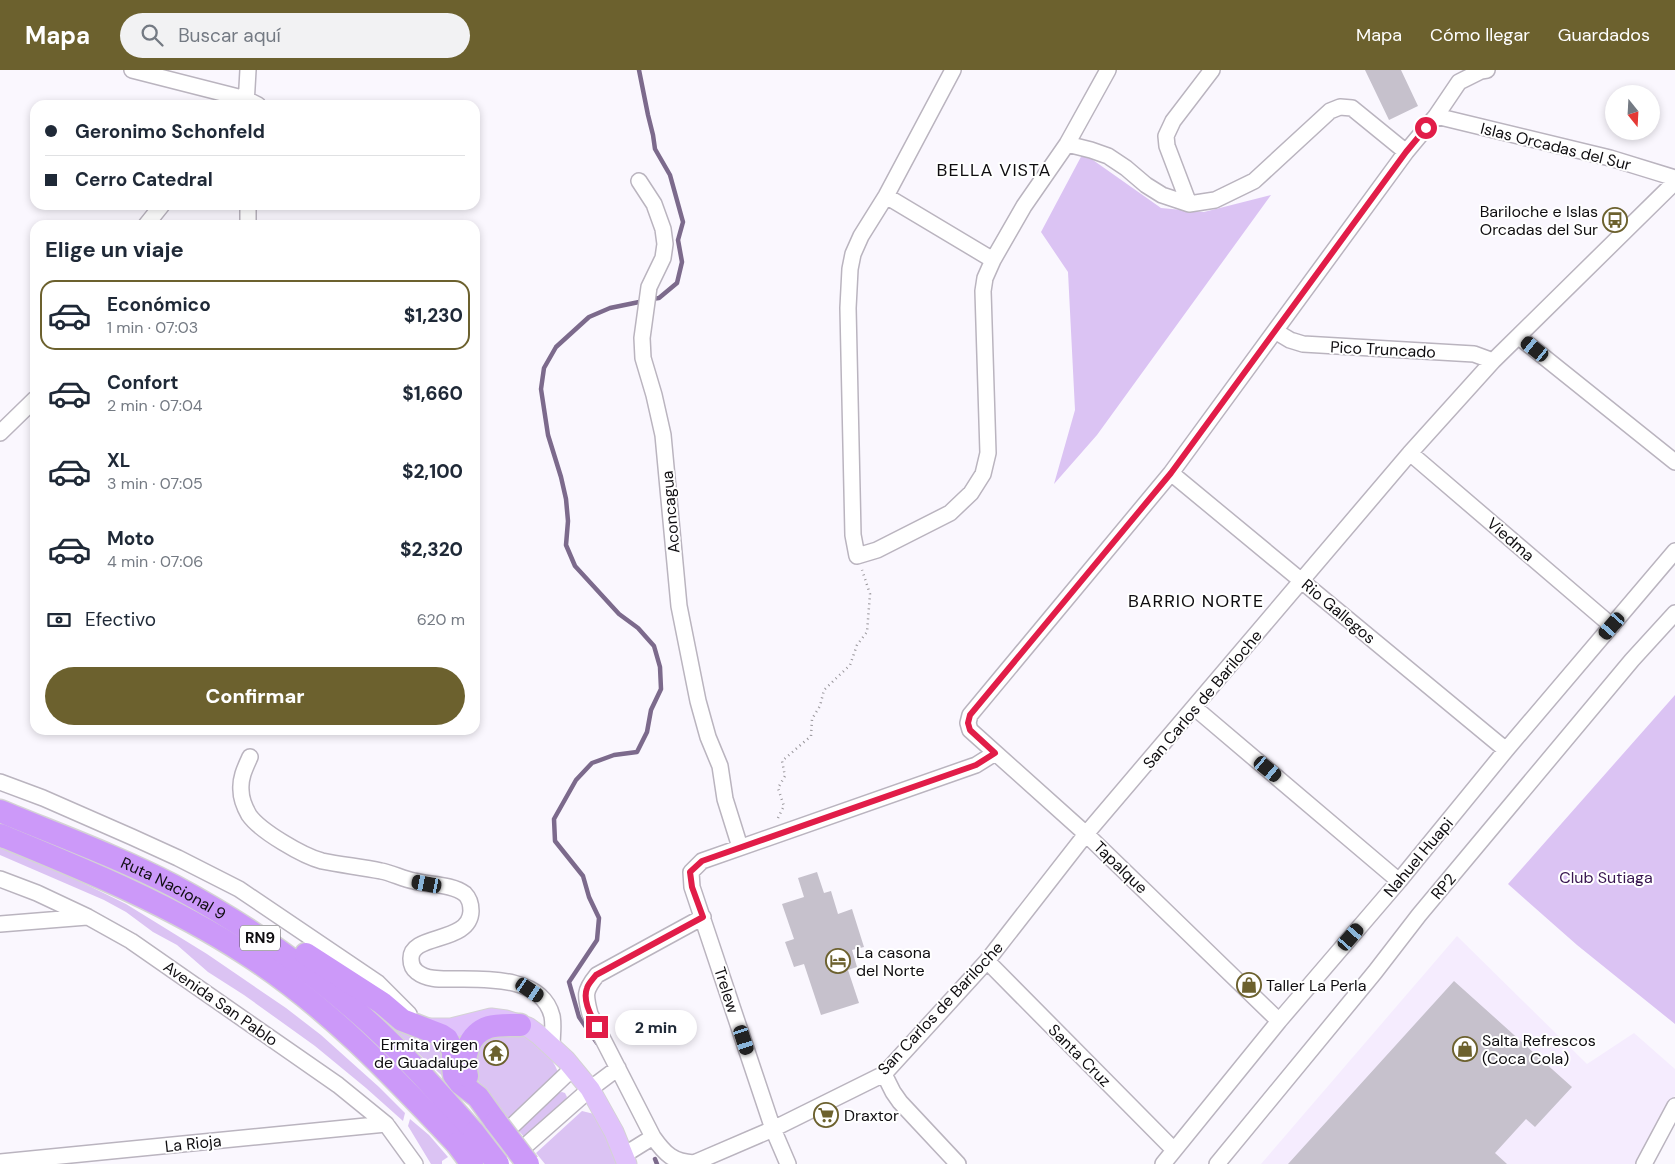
<!DOCTYPE html>
<html lang="es">
<head>
<meta charset="utf-8">
<style>
  body { margin:0; font-family:"DM Sans",sans-serif; background:#f2f2f3; color:#1f2937; height:100vh; display:flex; flex-direction:column; font-size:19px; white-space:nowrap }
  * { box-sizing:border-box; margin:0 }
  p { font-size:16px; color:#747a83 }
  .icon { flex:none; width:28px; height:28px; fill:none; stroke:currentColor; stroke-width:2; stroke-linecap:round; stroke-linejoin:round }
  .map { position:relative; flex:1; overflow:hidden }
  .details { position:absolute; left:30px; top:150px; width:450px; height:515px; display:flex; flex-direction:column; background:#fff; border-radius:15px; box-shadow:0 2px 8px #0003 }
  .details>* { flex:none }
  .guide { position:absolute; left:30px; top:30px; width:450px; height:110px; border-radius:15px; box-shadow:0 2px 8px #0003; display:grid; align-content:center; height:110px; padding:0 15px; background:#fff }
  .needle { width:32px; rotate:162deg }
  .controls { position:absolute; left:1605px; top:15px; display:grid; gap:10px }
  .controls a { display:grid; place-items:center; width:55px; height:55px; border-radius:50%; background:#fff; box-shadow:0 2px 8px #0003; font-size:25px }
  .end { position:absolute; width:22px; height:22px; margin:-11px; border:6px solid #e11d48; background:#fff; box-shadow:0 0 0 2px #fff }
  .from { border-radius:50% }
  .bubble { position:absolute; height:35px; border-radius:18px; background:#fff; box-shadow:0 2px 8px #0003; font-size:16px; font-weight:800; line-height:35px; text-align:center }
  .car { position:absolute; width:15px; height:30px; margin:-15px -8px; border-radius:6px; box-shadow:0 0 4px 1px #0007; background:linear-gradient(#222 24%,#8ab4d8 0 40%,#222 0 76%,#8ab4d8 0 86%,#222 0) }
  .guide b { display:flex; align-items:center; gap:18px; height:48px; font-size:19px }
  .guide b+b { border-top:1px solid #e0e1e3 }
  .guide i { width:12px; height:12px; background:#1f2937 }
  ul { padding:0; list-style:none }
  li { display:flex; align-items:center; gap:15px; height:70px; margin:0 10px 8px; padding:0 5px; border:2px solid transparent; border-radius:15px }
  li div { flex:1 }
  li b { display:block; font-size:19px }
  li em { font-style:normal; font-weight:800 }
  li.active { border-color:#6c612e }
  li>.icon { width:45px; height:45px; stroke-width:1.5 }
  h2 { padding:0 15px; font-size:22px; line-height:60px }
  .pay { display:flex; align-items:center; gap:12px; height:55px; padding:0 15px; font-size:19px }
  .pay p { margin-inline-start:auto }
  .primary-button { display:flex; gap:10px; margin-top:auto; padding:10px 15px }
  .primary-button a { flex:1; height:58px; border-radius:30px; background:#6c612e; color:#fff; font-size:20px; font-weight:800; line-height:58px; text-align:center }
  header { display:flex; align-items:center; gap:30px; box-sizing:border-box; height:70px; padding:0 25px; background:#6c612e; color:#fff }
  header strong { font-size:24px }
  nav { display:flex; gap:28px; margin-inline-start:auto; font-size:18px }
  .search { width:350px; height:45px; background:#f2f2f3; display:flex; align-items:center; gap:12px; box-sizing:border-box; padding:0 18px; border-radius:28px; color:#747a83; font-size:19px }
  .map>svg:first-child { display:block }
</style>
</head>
<body>
<header>
<strong>Mapa</strong>
<div class="search"><svg class="icon" aria-label="search" viewBox="0 0 24 24"><circle cx="10" cy="10" r="6"/><path d="M15 15l6 6"/></svg>Buscar aquí</div>
<nav><a>Mapa</a><a>Cómo llegar</a><a>Guardados</a></nav>
</header>
<div class="map">
<svg width="1675" height="1094" viewBox="0 0 1675 1094">
  <rect width="100%" height="100%" fill="#faf7fe"/>
  <path fill="#f5ecfe" d="M 1457,866 L 1587,994 L 1634,963 L 1675,999 L 1675,1025 L 1637,1094 L 1261,1094 Z"/>
  <path fill="#dbc3f3" d="M 1083,83 L 1161,138 L 1204,142 L 1271,125 L 1097,365 L 1054,414 L 1075,340 L 1068,202 L 1041,162 Z
    M 1675,625 L 1675,954 L 1577,875 L 1508,814 Z
    M 0,777 L 77,810 L 126,834 L 207,884 L 286,938 L 321,965 L 379,1017 L 405,1043 L 403,1051 L 366,1018 L 315,976 L 244,925 L 208,902 L 177,875 L 153,862 L 126,842 L 104,830 L 0,785 Z
    M 375,946 L 397,958 L 439,974 L 458,1021 L 418,983 Z
    M 522,964 C 537,973 551,984 558,1002 L 509,1050 L 473,1005 L 470,978 L 485,965 Z
    M 562,1022 L 565,1023 L 567,1027 L 565,1031 L 525,1068 L 518,1060 L 558,1023 Z
    M 582,1041 L 594,1044 L 599,1049 L 617,1094 L 545,1094 L 536,1083 Z
    M 410,1049 L 429,1065 L 448,1087 L 442,1091 L 442,1094 L 431,1094 L 408,1056 Z"/>
  <g fill="none" stroke-linecap="round" stroke-linejoin="round">
    <path stroke="#7c6a8c" stroke-width="4.5" d="M 639,0 L 648,45 L 653,65 L 655,79 L 670,105 L 683,152 L 678,170 L 682,192 L 677,213 L 659,228 L 651,229
      M 597,973 L 579,947 L 569,912 L 597,870 L 599,848 L 589,827 L 583,806 L 555,771 L 554,749 L 576,710 L 592,693 L 614,685 L 637,682 L 647,662 L 651,640 L 661,619 L 660,597 L 654,576 L 638,558 L 619,544 L 575,496 L 566,475 L 568,451 L 566,429 L 561,407 L 548,365 L 541,319 L 544,298 L 556,277 L 589,247 L 610,238 L 644,231
      M 655,1089 L 657,1094"/>
  </g>
  <path fill="#c6c1cc" d="M 1365,0 L 1401,0 L 1418,36 L 1389,50 Z
    M 817,802 L 824,823 L 831,821 L 838,844 L 852,839 L 864,877 L 852,880 L 857,897 L 848,900 L 859,933 L 821,945 L 804,894 L 794,897 L 785,872 L 794,869 L 782,834 L 804,827 L 798,808 Z
    M 1454,911 L 1572,1017 L 1535,1057 L 1526,1049 L 1495,1083 L 1507,1094 L 1288,1094 Z"/>
  <g fill="none" stroke-linecap="round" stroke-linejoin="round">
    <defs>
      <path id="minor" d="M 132,0 L 246,29 L 258,35
        M 953,0 L 886,126 L 861,166 L 853,184 L 850,199 L 848,238 L 853,465 L 857,486 L 877,480 L 950,443 L 971,423 L 983,404 L 988,383 L 983,221 L 985,208 L 993,190 L 1024,136 L 1067,74 L 1108,0
        M 246,35 L 248,0
        M 1436,46 L 1610,88 L 1675,108
        M 1067,74 L 1091,80 L 1108,86 L 1126,98 L 1146,115 L 1162,125 L 1189,134 L 1215,130 L 1254,111 L 1330,41 L 1340,37 L 1352,38 L 1406,82
        M 639,111 L 654,134 L 663,159 L 665,174 L 663,188 L 649,217 L 642,268 L 643,288 L 654,325 L 663,365 L 679,536 L 698,631 L 708,667 L 720,696 L 725,729 L 740,777
        M 886,126 L 993,190
        M 1189,134 L 1167,76 L 1166,66 L 1173,51 L 1212,0
        M 146,155 L 162,135
        M 248,155 L 248,135
        M 1275,261 L 1290,270 L 1303,274 L 1474,284 L 1493,291
        M 1519,267 L 1675,392
        M 0,363 L 35,329
        M 1410,383 L 1612,556
        M 1171,403 L 1506,680
        M 1195,638 L 1399,811
        M 250,687 C 245,698 240,708 241,720 C 241,728 245,738 249,745 C 260,761 303,786 322,791 C 341,795 362,797 381,801 C 392,803 403,809 414,811 C 429,815 452,814 465,824 C 470,829 471,835 471,841 C 470,874 410,863 411,889 C 411,894 413,899 417,902 C 427,910 442,909 454,909 C 485,909 542,906 552,946 C 554,955 552,967 552,976
        M 0,712 L 43,728 L 132,767 L 178,788 L 239,819 L 378,913 L 409,944
        M 0,809 L 37,823 L 88,847 L 131,871 L 338,1015 L 386,1054 L 415,1094
        M 703,847 L 597,905 C 584,921 585,925 590,944 L 653,1067 C 665,1084 673,1092 694,1093 L 773,1059 L 884,1004 L 987,891 L 1086,764 L 1410,383 L 1493,291 L 1675,112
        M 0,854 L 87,847
        M 987,891 L 1174,1080
        M 1279,951 L 1086,764 L 970,660 L 968,653 L 970,645 L 1171,403 L 1406,82 L 1436,46 L 1459,12 L 1481,1 L 1487,0
        M 884,1004 L 893,1022 L 900,1032 L 958,1094
        M 509,1059 L 573,998
        M 523,1078 L 590,1019 L 618,998
        M 624,1085 L 653,1067
        M 0,1092 L 386,1054
        M 788,1094 L 773,1059 L 692,817 L 691,802 L 702,791 L 976,695 L 995,683
        M 1163,1094 L 1279,951 L 1399,811 L 1506,680 L 1675,481
        M 1217,1094 L 1375,902 L 1419,845 L 1632,590 L 1675,543
        M 1644,1094 L 1675,1036"/>
      <path id="major" d="M 427,958 L 451,958 L 491,948 L 506,950 L 528,957 L 539,965 L 566,990 L 590,1019 L 614,1062 L 627,1094"/>
      <g id="highway">
        <path id="s1" d="M 0,741 C 58,765 118,787 174,816 C 239,851 300,892 355,940 C 398,977 437,1021 474,1063"/>
        <path d="M 0,765 C 85,800 169,834 246,884 C 326,935 392,1005 457,1074"/>
        <path d="M 306,884 L 382,933 L 402,950 L 441,965 L 447,969 L 453,981 L 453,997 L 454,1005 L 460,1013 L 478,1027 L 496,1052"/>
        <path d="M 467,1006 C 462,987 468,964 489,957 C 498,954 510,955 520,955"/>
      </g>
    </defs>
    <use href="#minor" stroke="#bab4bf" stroke-width="18"/>
    <use href="#major" stroke="#d4d3d4" stroke-width="21"/>
    <use href="#highway" stroke="#d4d3d4" stroke-width="25"/>
    <path stroke="#979499" stroke-width="2.5" stroke-dasharray="1 4" stroke-linecap="butt" d="M 778,748 L 784,736 L 778,718 L 785,706 L 782,691 L 811,666 L 812,649 L 820,636 L 824,620 L 850,595 L 857,575 L 867,562 L 870,524 L 862,500"/>
    <use href="#minor" stroke="#fff" stroke-width="15"/>
    <use href="#major" stroke="#e0c2fb" stroke-width="19"/>
    <use href="#highway" stroke="#cc99f9" stroke-width="22"/>
    <defs>
      <path id="highway-bridge" d="M 496,1052 L 528,1094
        M 474,1063 L 498,1094
        M 457,1074 L 472,1094"/>
    </defs>
    <use href="#highway-bridge" stroke="#d4d3d4" stroke-width="25" stroke-linecap="butt"/>
    <use href="#highway-bridge" stroke="#cc99f9" stroke-width="22"/>
  </g>
  <g fill="none" stroke-linecap="round" stroke-linejoin="round">
    <path stroke="#e11d48" stroke-width="6" d="M 597,957 C 592,947 582,931 587,918 C 588,914 593,909 596,905 L 703,847 L 692,817 L 690,802 L 702,791 L 976,695 L 995,683 L 970,660 L 968,653 L 970,645 L 1171,403 L 1406,82 L 1426,58"/>
  </g>
  <defs>
    <symbol id="bus-ring" viewBox="-11 -11 22 22"><circle r="9.5" fill="#fff" stroke="#6c612e" stroke-width="1.5"/><path d="M-5-6H5V4H4V6H2V4H-2V6H-4V4H-5ZM-3.5-4V0h7V-4ZM-3.5 1.2v1.5H-2V1.2ZM2 1.2v1.5H3.5V1.2Z" fill="#6c612e"/></symbol>
    <symbol id="hotel-ring" viewBox="-11 -11 22 22"><circle r="9.5" fill="#fff" stroke="#6c612e" stroke-width="1.5"/><path d="M-6-4.5h1.5V1H6V5H4.5V3h-9V5H-6ZM-4 0a1.8 1.8 0 1 1 3.6 0ZM.5 0V-2.5h3Q6-2.5 6 0Z" fill="#6c612e"/></symbol>
    <symbol id="shop-ring" viewBox="-11 -11 22 22"><circle r="9.5" fill="#fff" stroke="#6c612e" stroke-width="1.5"/><path d="M-5-2.5h2.3a2.7 3.5 0 0 1 5.4 0H5L5.5 6h-11ZM-1.5-2.5h3a1.5 2.3 0 0 0-3 0Z" fill="#6c612e"/></symbol>
    <symbol id="temple-ring" viewBox="-11 -11 22 22"><circle r="9.5" fill="#fff" stroke="#6c612e" stroke-width="1.5"/><path d="M0-6L5-2H3V0L6.5 2.5H4V6H1.5V3h-3V6H-4V2.5H-6.5L-3 0V-2H-5Z" fill="#6c612e"/></symbol>
    <symbol id="supermarket-ring" viewBox="-11 -11 22 22"><circle r="9.5" fill="#fff" stroke="#6c612e" stroke-width="1.5"/><path d="M-6-5.5h2.5l.6 2H6L4.5 2H-2.5L-4.4-4H-6ZM-1.5 3.2a1.3 1.3 0 1 0 .1 0ZM3 3.2a1.3 1.3 0 1 0 .1 0Z" fill="#6c612e"/></symbol>
  </defs>
  <g fill-rule="evenodd">
    <use href="#bus-ring" x="1601" y="136" width="28" height="28"/>
    <use href="#hotel-ring" x="824" y="877" width="28" height="28"/>
    <use href="#shop-ring" x="1235" y="901" width="28" height="28"/>
    <use href="#shop-ring" x="1451" y="965" width="28" height="28"/>
    <use href="#temple-ring" x="482" y="969" width="28" height="28"/>
    <use href="#supermarket-ring" x="812" y="1031" width="28" height="28"/>
  </g>
  <g text-anchor="middle" stroke-width="4" stroke-linejoin="round" paint-order="stroke">
    <rect fill="#fff" stroke="#575658" stroke-width="1" x="240" y="855.5" width="40" height="25" rx="4"/>
    <g font-size="15" font-weight="bold" fill="#0f0d10">
      <text x="260" y="873">RN9</text>
    </g>
    <g font-size="16" fill="#0f0d10" stroke="#fff">
      <text transform="translate(1556 76) rotate(14)" y="6">Islas Orcadas del Sur</text>
      <text transform="translate(1383 279) rotate(3)" y="6">Pico Truncado</text>
      <text transform="translate(670 442) rotate(-95)" y="6">Aconcagua</text>
      <text transform="translate(1511 469) rotate(41)" y="6">Viedma</text>
      <text transform="translate(1339 541) rotate(40)" y="6">Rio Gallegos</text>
      <text transform="translate(1202 629) rotate(-50)" y="6">San Carlos de Bariloche</text>
      <text transform="translate(1418 787) rotate(-50)" y="6">Nahuel Huapi</text>
      <text transform="translate(1121 797) rotate(44)" y="6">Tapalque</text>
      <text transform="translate(1443 816) rotate(-50)" y="6">RP2</text>
      <text dy="6" stroke="none"><textPath href="#s1" startOffset="190">Ruta Nacional 9</textPath></text>
      <text transform="translate(727 920) rotate(72)" y="6">Trelew</text>
      <text transform="translate(221 933) rotate(35)" y="6">Avenida San Pablo</text>
      <text transform="translate(940 938) rotate(-47)" y="6">San Carlos de Bariloche</text>
      <text transform="translate(1080 985) rotate(45)" y="6">Santa Cruz</text>
      <text transform="translate(193 1073) rotate(-6)" y="6">La Rioja</text>
    </g>
    <g font-size="16" fill="#0f0d10" stroke="#fff" text-anchor="start">
      <text x="1598" y="147" text-anchor="end">Bariloche e Islas<tspan x="1598" dy="18">Orcadas del Sur</tspan></text>
      <text x="856" y="888">La casona<tspan x="856" dy="18">del Norte</tspan></text>
      <text x="1266" y="921">Taller La Perla</text>
      <text x="1482" y="976">Salta Refrescos<tspan x="1482" dy="18">(Coca Cola)</tspan></text>
      <text x="478" y="980" text-anchor="end">Ermita virgen<tspan x="478" dy="18">de Guadalupe</tspan></text>
      <text x="844" y="1051">Draxtor</text>
    </g>
    <g font-size="16" fill="#381650" stroke="#fff">
      <text x="1606" y="813">Club Sutiaga</text>
    </g>
    <g font-size="18" letter-spacing="1" fill="#0f0d10" stroke="#fff">
      <text x="994" y="106">BELLA VISTA</text>
      <text x="1196" y="537">BARRIO NORTE</text>
    </g>
  </g>
</svg>
<div class="controls">
<a><svg class="needle" viewBox="-14 -14 28 28"><path d="M0-13l5 13h-10z" fill="#e53935"/><path d="M0 13l5-13h-10z" fill="#747a83"/></svg></a>
</div>
<i class="end from" style="left:1426px;top:58px"></i>
<i class="end" style="left:597px;top:957px"></i>
<div class="bubble" style="left:615px;top:940px;width:82px">2 min</div>
<i class="car" style="left:1535px;top:279px;rotate:309deg"></i>
<i class="car" style="left:1612px;top:556px;rotate:221deg"></i>
<i class="car" style="left:1268px;top:699px;rotate:130deg"></i>
<i class="car" style="left:427px;top:814px;rotate:281deg"></i>
<i class="car" style="left:1351px;top:867px;rotate:41deg"></i>
<i class="car" style="left:530px;top:920px;rotate:124deg"></i>
<i class="car" style="left:744px;top:970px;rotate:162deg"></i>
<div class="guide">
<b><i class="from"></i>Geronimo Schonfeld</b>
<b><i></i>Cerro Catedral</b>
</div>
<section class="details">
<h2>Elige un viaje</h2>
<ul>
<li class="active"><svg class="icon" aria-label="car" viewBox="0 0 24 24"><path d="M5 17H2v-5l4-1 3-4h7l3 4 3 1v5h-3M9 17h6M6 11h13"/><circle cx="7" cy="17" r="2"/><circle cx="17" cy="17" r="2"/></svg><div><b>Económico</b><p>1 min · 07:03</p></div><em>$1,230</em></li>
<li><svg class="icon" aria-label="car" viewBox="0 0 24 24"><path d="M5 17H2v-5l4-1 3-4h7l3 4 3 1v5h-3M9 17h6M6 11h13"/><circle cx="7" cy="17" r="2"/><circle cx="17" cy="17" r="2"/></svg><div><b>Confort</b><p>2 min · 07:04</p></div><em>$1,660</em></li>
<li><svg class="icon" aria-label="car" viewBox="0 0 24 24"><path d="M5 17H2v-5l4-1 3-4h7l3 4 3 1v5h-3M9 17h6M6 11h13"/><circle cx="7" cy="17" r="2"/><circle cx="17" cy="17" r="2"/></svg><div><b>XL</b><p>3 min · 07:05</p></div><em>$2,100</em></li>
<li><svg class="icon" aria-label="car" viewBox="0 0 24 24"><path d="M5 17H2v-5l4-1 3-4h7l3 4 3 1v5h-3M9 17h6M6 11h13"/><circle cx="7" cy="17" r="2"/><circle cx="17" cy="17" r="2"/></svg><div><b>Moto</b><p>4 min · 07:06</p></div><em>$2,320</em></li>
</ul>
<div class="pay"><svg class="icon" aria-label="cash" viewBox="0 0 24 24"><path d="M3 7h18v10H3z"/><circle cx="12" cy="12" r="2"/></svg>Efectivo<p>620 m</p></div>
<div class="primary-button"><a>Confirmar</a></div>
</section>
</div>
</body>
</html>
